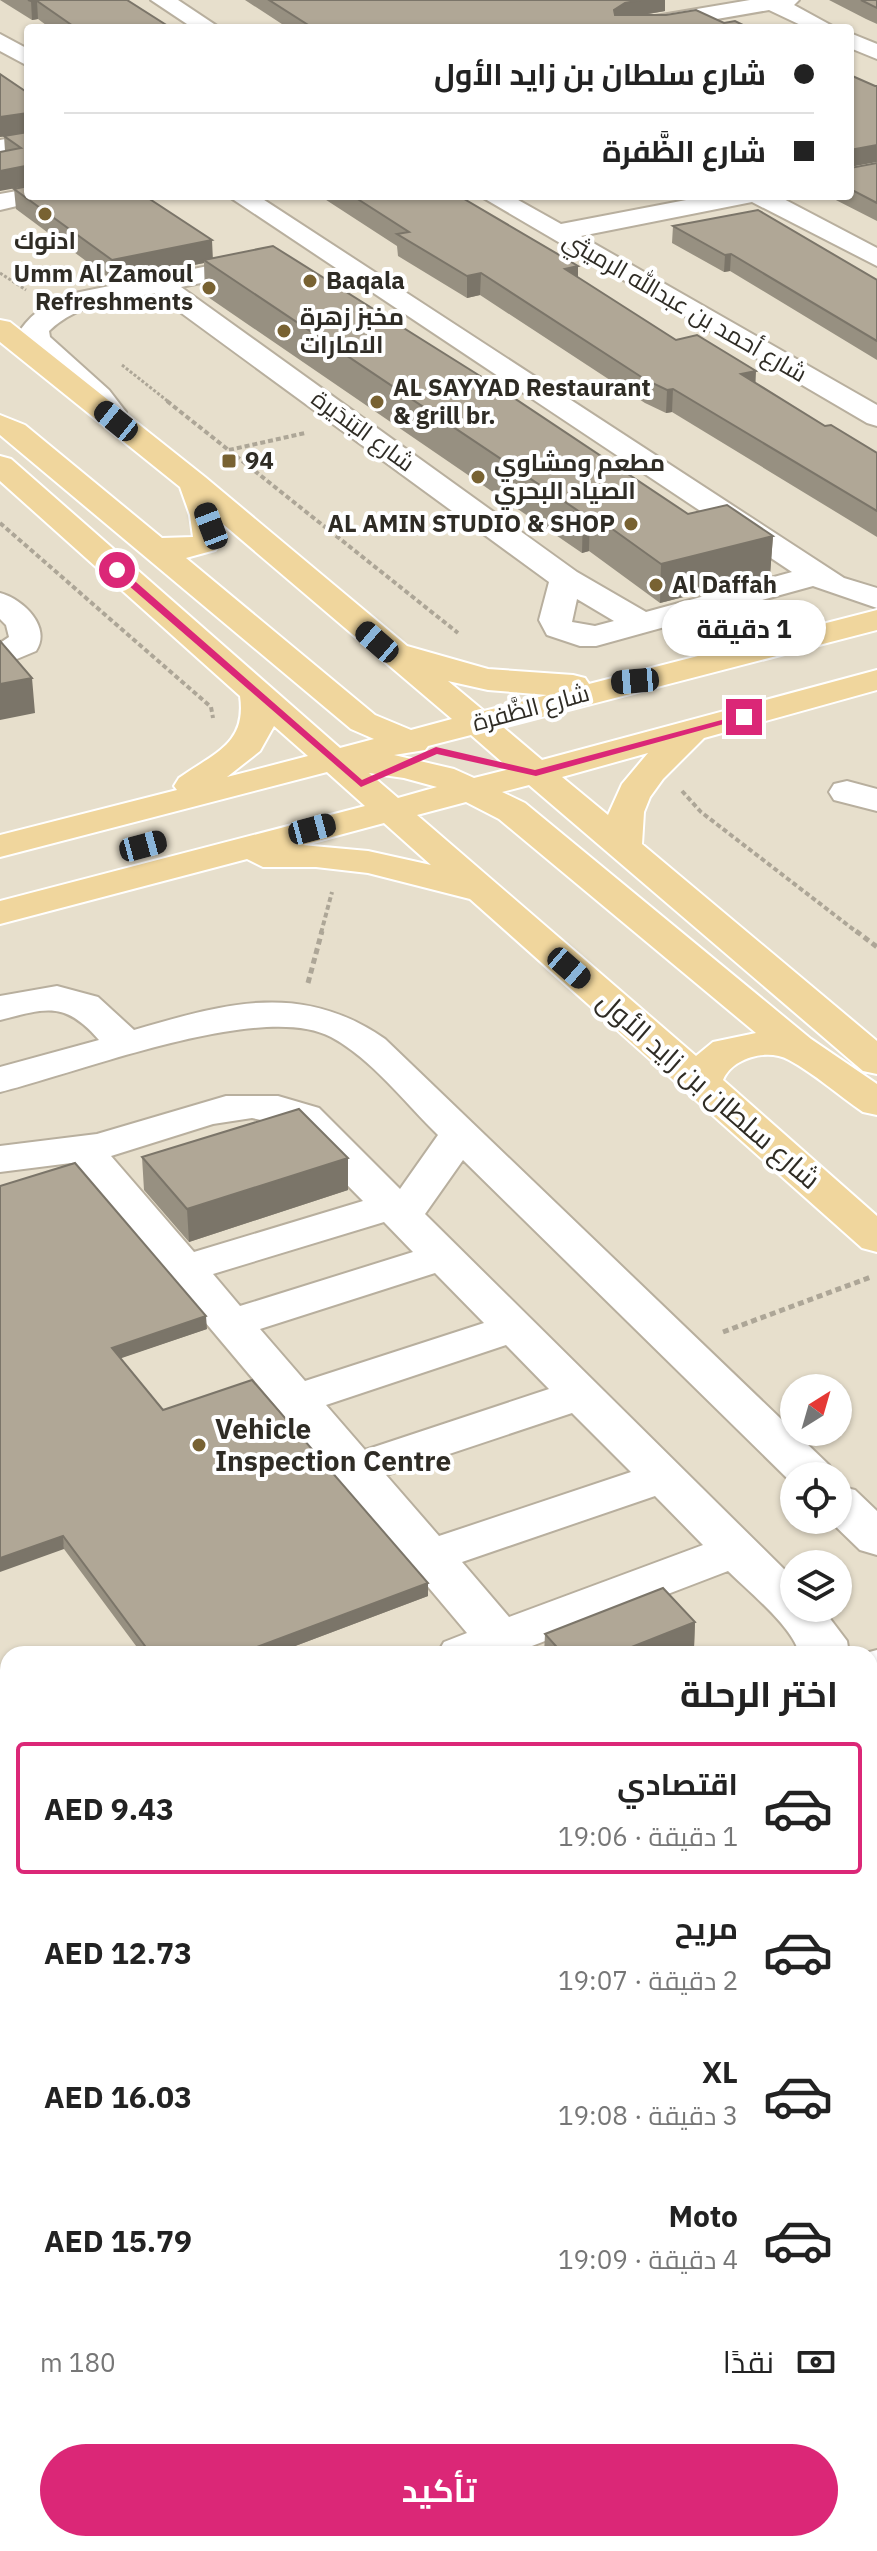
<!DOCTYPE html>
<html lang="ar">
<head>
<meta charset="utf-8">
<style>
  body { margin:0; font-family:"IBM Plex Sans",Cairo,sans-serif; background:#f2f2f2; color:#222; direction:rtl; height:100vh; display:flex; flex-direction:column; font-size:30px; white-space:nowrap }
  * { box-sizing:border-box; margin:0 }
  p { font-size:26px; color:#767676 }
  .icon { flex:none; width:44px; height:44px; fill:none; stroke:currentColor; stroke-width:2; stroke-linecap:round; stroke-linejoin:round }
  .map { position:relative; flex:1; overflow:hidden; direction:ltr }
  .drawer { position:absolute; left:0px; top:1646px; width:878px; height:906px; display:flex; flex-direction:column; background:#fff; border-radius:24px 24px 0 0; box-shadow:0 2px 6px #0004; direction:rtl }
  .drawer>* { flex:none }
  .top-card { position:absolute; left:24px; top:24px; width:830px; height:176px; border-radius:8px; box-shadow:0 2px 6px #0004; direction:rtl; display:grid; align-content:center; height:176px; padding:0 40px; background:#fff }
  .needle { width:52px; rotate:37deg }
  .tools { position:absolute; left:780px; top:1374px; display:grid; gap:16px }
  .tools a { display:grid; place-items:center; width:72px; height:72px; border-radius:50%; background:#fff; box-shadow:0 2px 6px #0004; font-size:40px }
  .end { position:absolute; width:36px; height:36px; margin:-18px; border:10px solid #db2777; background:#fff; box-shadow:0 0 0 4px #fff }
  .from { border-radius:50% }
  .bubble { position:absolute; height:56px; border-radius:28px; background:#fff; box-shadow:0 2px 6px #0004; font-size:26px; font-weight:700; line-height:56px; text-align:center; direction:rtl }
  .car { position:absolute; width:24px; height:48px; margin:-24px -12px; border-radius:10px; box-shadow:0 0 6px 2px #0007; background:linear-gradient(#222 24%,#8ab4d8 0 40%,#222 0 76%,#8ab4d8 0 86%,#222 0) }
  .top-card b { display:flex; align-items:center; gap:28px; height:76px; font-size:30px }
  .top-card b+b { border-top:2px solid #e0e0e0 }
  .top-card i { width:20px; height:20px; background:#222 }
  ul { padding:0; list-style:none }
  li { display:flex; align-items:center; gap:24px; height:132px; margin:0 16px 12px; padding:0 24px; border:4px solid transparent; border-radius:8px }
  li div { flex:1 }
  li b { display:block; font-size:30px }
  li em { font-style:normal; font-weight:700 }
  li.current { border-color:#db2777 }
  li>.icon { width:72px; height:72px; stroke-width:1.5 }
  h2 { padding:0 40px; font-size:36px; line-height:96px }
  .pay { display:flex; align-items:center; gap:20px; height:88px; padding:0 40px; font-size:30px }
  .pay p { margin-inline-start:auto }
  .action { display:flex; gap:16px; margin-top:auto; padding:16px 40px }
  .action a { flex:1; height:92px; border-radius:48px; background:#db2777; color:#fff; font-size:32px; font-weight:700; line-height:92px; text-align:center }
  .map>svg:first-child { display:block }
</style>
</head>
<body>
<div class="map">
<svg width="877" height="2551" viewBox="0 0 877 2551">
  <rect width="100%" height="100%" fill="#e7dfcc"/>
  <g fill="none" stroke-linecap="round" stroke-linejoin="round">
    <defs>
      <path id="minor" d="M 151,0 L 178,0 L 220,28 L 193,28 Z
        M 750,0 L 799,0 L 794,5 L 836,28 L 807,28 L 769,10 L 665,28 L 615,28 L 626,21 Z
        M 850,33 L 877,44 L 877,59 L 850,48 Z
        M 0,34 L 28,49 L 28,66 L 0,51 Z
        M 28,135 L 28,149 L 0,154 L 0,140 Z
        M 28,189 L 28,196 L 42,196 L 38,201 L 0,210 L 0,194 Z
        M 228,196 L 258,196 L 844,578 L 877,588 L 877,608 L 813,586 L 596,646 L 580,646 L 547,635 L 539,620 L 549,582 L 154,293 C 116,301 78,303 49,331 L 50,337 L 109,390 L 126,412 L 121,418 L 101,418 C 81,392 26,358 21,329 C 34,311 50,302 70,294 L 262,255 L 271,257 L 275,263 L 271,269 L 181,287 L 577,572 L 646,612 L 792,572 ZM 577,599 L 614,621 L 595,626 L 572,622 Z
        M 480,196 L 511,196 L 561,224 L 707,196 L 778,196 L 877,248 L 877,266 L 752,202 L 581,236 L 877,405 L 877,426 L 867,423 Z
        M 0,593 C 23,599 52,627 36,651 L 0,666 L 0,643 L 9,637 L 6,625 L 0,619 Z
        M 847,781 L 877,789 L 877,811 L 834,800 L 829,792 L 834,784 Z
        M 57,986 L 98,997 L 134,1030 C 224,1004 301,980 385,1039 L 829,1465 L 836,1476 L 794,1476 L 794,1485 L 463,1160 L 425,1214 L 794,1579 L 794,1608 L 822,1608 L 847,1641 L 849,1654 L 799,1654 C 795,1629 747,1590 728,1571 L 511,1654 L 437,1654 L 444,1642 L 467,1633 L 71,1163 L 0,1172 L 0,1146 L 97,1134 L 226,1096 L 278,1096 L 319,1108 L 400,1189 L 438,1135 C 405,1103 372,1059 331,1037 C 262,1000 78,1073 0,1092 L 0,1067 L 99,1040 C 65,1001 47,1008 0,1020 L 0,996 ZM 252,1118 L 289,1126 L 363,1201 L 194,1252 L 111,1156 L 213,1124 ZM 384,1222 L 413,1252 L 240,1306 L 213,1274 ZM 435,1273 L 484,1323 L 305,1381 L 260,1329 ZM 506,1345 L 549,1389 L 365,1450 L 326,1405 ZM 572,1413 L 631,1472 L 439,1536 L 386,1475 ZM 655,1496 L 703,1545 L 509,1617 L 462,1562 Z
        M 838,1486 L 855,1490 L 877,1511 L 877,1555 L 860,1550 L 829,1520 L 838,1520 Z
        M 877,1650 L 877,1684 L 870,1686 L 870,1654 L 862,1654 Z
        M 0,1799 L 8,1801 L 8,1849 L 0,1847 Z
        M 877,1808 L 877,1847 L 870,1849 L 870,1810 Z
        M 877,1905 L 877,1946 L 870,1948 L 870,1907 Z
        M 8,1994 L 8,2039 L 0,2042 L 0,1997 Z
        M 8,2237 L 8,2287 L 0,2288 L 0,2238 Z
        M 135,2544 L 202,2544 L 205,2551 L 138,2551 Z"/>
      <path id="major" d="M 0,320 L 10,322 L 205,477 L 407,646 L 488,669 L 573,675 L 585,678 L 589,684 L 877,610 L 877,630 L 503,727 L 542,760 L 877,670 L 877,690 L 704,738 L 663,779 L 650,797 L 644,812 L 642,844 L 877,1041 L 877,1074 L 863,1071 L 529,785 L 502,792 L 525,803 L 811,1039 L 877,1084 L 877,1115 L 863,1112 C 838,1095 815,1074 789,1060 C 767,1048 732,1058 723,1080 L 877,1216 L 877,1252 L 862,1248 L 470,899 L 368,873 L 316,867 L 263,867 L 247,859 L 0,924 L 0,901 L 365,806 L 327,772 L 0,857 L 0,835 L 177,790 L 174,786 L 179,778 C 214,753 247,744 240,696 L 0,481 L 0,456 L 11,459 L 340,748 L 374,739 L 351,729 L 0,435 L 0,415 L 25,425 L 162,538 L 193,537 L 190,515 L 180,487 L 0,342 ZM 223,524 L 452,719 L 411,730 L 375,715 L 186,558 L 215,550 L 224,537 ZM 448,681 L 488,690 L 547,695 L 484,711 ZM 274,726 L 308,756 L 227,777 L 260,751 ZM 471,735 L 510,769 L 474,778 L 454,769 L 394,755 L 425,750 L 428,746 ZM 648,753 L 622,784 L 608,815 L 562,777 ZM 369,773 L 404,778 L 437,787 L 398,798 ZM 466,802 L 499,819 L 756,1033 L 713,1042 L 696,1056 L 417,815 ZM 384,823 L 431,865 L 368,851 L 302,845 Z"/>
    </defs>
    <use href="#minor" stroke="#b8af9e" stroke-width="4"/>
    <use href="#major" stroke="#fff" stroke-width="4"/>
    <path stroke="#ada697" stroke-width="3" stroke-dasharray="3 2" stroke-linecap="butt" d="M 0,273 L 26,290
      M 122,365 L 170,403"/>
    <path stroke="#ada697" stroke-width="4" stroke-dasharray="5 3" stroke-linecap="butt" d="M 167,401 L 458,633
      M 229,450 L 305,433
      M 0,523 L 211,707 L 213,718
      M 682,791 L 701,812 L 858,933
      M 321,933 L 332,892"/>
    <path stroke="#ada697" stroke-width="5" stroke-dasharray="6 4" stroke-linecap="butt" d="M 856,931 L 877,947
      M 308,983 L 322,931
      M 723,1332 L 871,1277"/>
    <use href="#minor" fill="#fff" fill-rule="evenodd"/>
    <use href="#major" fill="#f0d69d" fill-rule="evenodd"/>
  </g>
  <path fill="#979081" d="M 0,0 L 127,0 L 171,28 L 50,28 L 38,19 L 32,20 Z
    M 245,0 L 665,0 L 665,11 L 643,15 L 724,23 L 749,28 L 288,28 Z
    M 829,0 L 877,0 L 877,24 L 866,19 Z
    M 28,93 L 28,196 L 163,196 L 149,199 L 213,258 L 688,514 L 773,536 L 770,575 L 660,603 L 589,551 L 582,553 L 205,295 L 204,263 L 113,281 L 16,209 L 14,189 L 27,186 L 5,151 L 4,136 L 0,137 Z
    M 877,163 L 877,221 L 828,196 L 850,196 L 850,168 Z
    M 320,196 L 459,196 L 578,266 L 578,278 L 676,340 L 755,383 L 825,426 L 877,453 L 877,537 L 672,412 L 666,413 L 645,403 L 480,295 L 467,298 L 398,256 L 397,246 Z
    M 673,226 L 877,280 L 877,360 L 730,271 L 724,272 L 672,243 Z
    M 142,1157 L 348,1190 L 189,1242 L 144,1190 Z
    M 0,1186 L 207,1329 L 120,1358 L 163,1410 L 428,1596 L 274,1654 L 142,1654 L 64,1549 Z
    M 695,1622 L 694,1648 L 678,1654 L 544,1654 L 545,1634 Z
    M 402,2544 L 870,2544 L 877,2551 L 406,2551 Z"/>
  <path fill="#7b7569" d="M 641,0 L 665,0 L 665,11 L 624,18 L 613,25 L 614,10 L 625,3 Z
    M 31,1 L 37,1 L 38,19 L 32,20 Z
    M 28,113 L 28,133 L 0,137 L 0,117 Z
    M 877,145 L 877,162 L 850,167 L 850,150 Z
    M 26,166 L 27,186 L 0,191 L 0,171 Z
    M 126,196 L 163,196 L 126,203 Z
    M 212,240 L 213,261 L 204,260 L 204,263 L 113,281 L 112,260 Z
    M 731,254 L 730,271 L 724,272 L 725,255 Z
    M 578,266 L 578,288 L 565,269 Z
    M 481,273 L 480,295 L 467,298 L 467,276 Z
    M 756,371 L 755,394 L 741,374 Z
    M 673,389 L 672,412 L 666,413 L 667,390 Z
    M 590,513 L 589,551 L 582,553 L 583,514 Z
    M 773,536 L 770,575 L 660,603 L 661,564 Z
    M 32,678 L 35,713 L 0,720 L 0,684 Z
    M 348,1158 L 348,1190 L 189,1242 L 187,1209 Z
    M 206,1316 L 207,1329 L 113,1361 L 112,1348 Z
    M 63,1536 L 64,1549 L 0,1572 L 0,1558 Z
    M 428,1583 L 428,1596 L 274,1654 L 238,1654 Z
    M 695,1622 L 694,1648 L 678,1654 L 614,1654 Z"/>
  <path fill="#b0a796" stroke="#7b7569" stroke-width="2" d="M 28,0 L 127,0 L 171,28 L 76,28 L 37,1 L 31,1 Z
    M 269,0 L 641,0 L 625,3 L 614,10 L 615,15 L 666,15 L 696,10 L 724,23 L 735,21 L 749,28 L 313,28 Z
    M 861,0 L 877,0 L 877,8 Z
    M 0,74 L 28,93 L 28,113 L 0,117 Z
    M 850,75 L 875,86 L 877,86 L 877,145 L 850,150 Z
    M 28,132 L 28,170 L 26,166 L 0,171 L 0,152 L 21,148 L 4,136 Z
    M 877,163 L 877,203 L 850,189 L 850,168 Z
    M 28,186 L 28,196 L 145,196 L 212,240 L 112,260 L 14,189 Z
    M 353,196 L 459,196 L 578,266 L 565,269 L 676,340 L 697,335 L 756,371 L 741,374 L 825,426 L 831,425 L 877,453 L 877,511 L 673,389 L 667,390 L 646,380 L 481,273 L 467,276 L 397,234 L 409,232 Z
    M 758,210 L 877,280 L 877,341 L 731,254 L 725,255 L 673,226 Z
    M 273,246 L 496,386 L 688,514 L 727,505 L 773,536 L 661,564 L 590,513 L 583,514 L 204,260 Z
    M 0,641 L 32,678 L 0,684 Z
    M 299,1109 L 348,1158 L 187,1209 L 142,1157 Z
    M 75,1163 L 206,1316 L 112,1348 L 163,1410 L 252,1380 L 428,1583 L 238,1654 L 151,1654 L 63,1536 L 0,1558 L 0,1186 Z
    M 663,1588 L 695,1622 L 614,1654 L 563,1654 L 545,1634 Z
    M 877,2120 L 877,2551 L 426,2551 L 421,2544 L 870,2544 L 870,2122 Z"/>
  <path fill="#db2777" d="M 113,568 L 120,568 L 362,780 L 436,747 L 535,770 L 744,714 L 749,717 L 536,776 L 437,754 L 361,787 L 113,572 Z"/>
  <g fill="#786232" stroke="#fff" stroke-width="3">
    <circle cx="45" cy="214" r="8"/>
    <circle cx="310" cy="281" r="8"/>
    <circle cx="209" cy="288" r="8"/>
    <circle cx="284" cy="331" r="8"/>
    <circle cx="377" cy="402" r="8"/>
    <rect x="221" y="453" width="16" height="16" rx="4"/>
    <circle cx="478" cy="477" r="8"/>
    <circle cx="631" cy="524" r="8"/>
    <circle cx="656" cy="585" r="8"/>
    <circle cx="199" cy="1445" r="8"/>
  </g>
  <g text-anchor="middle" stroke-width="8" stroke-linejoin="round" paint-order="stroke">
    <g font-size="24" font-weight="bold" fill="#2f2c25" stroke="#fff" text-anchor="start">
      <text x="45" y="249" text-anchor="middle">ادنوك</text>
      <text x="193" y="282" text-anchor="end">Umm Al Zamoul<tspan x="193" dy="28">Refreshments</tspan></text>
      <text x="326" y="289">Baqala</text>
      <text x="300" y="325">مخبز زهرة<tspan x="300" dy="28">الامارات</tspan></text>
      <text x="393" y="396">AL SAYYAD Restaurant<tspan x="393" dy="28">&amp; grill br.</tspan></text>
      <text x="245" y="469">94</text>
      <text x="494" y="471">مطعم ومشاوي<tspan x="494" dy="28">الصياد البحري</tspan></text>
      <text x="615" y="532" text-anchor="end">AL AMIN STUDIO &amp; SHOP</text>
      <text x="672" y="593">Al Daffah</text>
    </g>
    <g font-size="24" fill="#2f2c25" stroke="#fff">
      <text transform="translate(685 307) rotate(30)" y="8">شارع أحمد بن عبدالله الرميثي</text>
      <text transform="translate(363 431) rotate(36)" y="8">شارع البَندَيرة</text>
      <text transform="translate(531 708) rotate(-15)" y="8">شارع الظَّفرة</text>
    </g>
    <g font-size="28" fill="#2f2c25" stroke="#fff">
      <text transform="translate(709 1090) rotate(41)" y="10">شارع سلطان بن زايد الأول</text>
    </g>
    <g font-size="28" font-weight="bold" fill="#2f2c25" stroke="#fff" text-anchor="start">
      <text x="215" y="1439">Vehicle<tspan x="215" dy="32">Inspection Centre</tspan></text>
    </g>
  </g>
</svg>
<div class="tools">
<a><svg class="needle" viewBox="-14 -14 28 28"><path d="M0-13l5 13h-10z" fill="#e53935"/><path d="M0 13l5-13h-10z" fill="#767676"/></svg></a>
<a><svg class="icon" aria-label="locate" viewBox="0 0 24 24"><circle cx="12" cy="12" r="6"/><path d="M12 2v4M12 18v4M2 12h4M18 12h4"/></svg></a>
<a><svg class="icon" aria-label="layers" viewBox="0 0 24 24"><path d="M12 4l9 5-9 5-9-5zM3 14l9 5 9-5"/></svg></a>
</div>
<i class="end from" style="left:117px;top:570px"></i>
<i class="end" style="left:744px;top:717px"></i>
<div class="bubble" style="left:662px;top:600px;width:164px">1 دقيقة</div>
<i class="car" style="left:116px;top:421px;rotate:309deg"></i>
<i class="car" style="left:211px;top:526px;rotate:339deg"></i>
<i class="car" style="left:377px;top:642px;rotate:311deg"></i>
<i class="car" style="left:635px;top:681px;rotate:265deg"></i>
<i class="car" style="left:312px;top:829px;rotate:75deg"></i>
<i class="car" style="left:143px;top:846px;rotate:75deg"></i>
<i class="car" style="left:569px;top:968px;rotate:131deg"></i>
<div class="top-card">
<b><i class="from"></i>شارع سلطان بن زايد الأول</b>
<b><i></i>شارع الظَّفرة</b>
</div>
<section class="drawer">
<h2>اختر الرحلة</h2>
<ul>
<li class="current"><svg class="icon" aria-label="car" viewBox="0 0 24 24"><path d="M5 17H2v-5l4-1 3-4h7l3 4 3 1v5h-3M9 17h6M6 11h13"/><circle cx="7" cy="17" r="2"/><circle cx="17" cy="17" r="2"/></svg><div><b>اقتصادي</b><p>1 دقيقة · 19:06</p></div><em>AED 9.43</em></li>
<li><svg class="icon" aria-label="car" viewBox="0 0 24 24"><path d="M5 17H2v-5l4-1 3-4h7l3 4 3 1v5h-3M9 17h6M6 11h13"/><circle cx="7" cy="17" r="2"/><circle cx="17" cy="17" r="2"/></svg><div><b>مريح</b><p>2 دقيقة · 19:07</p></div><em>AED 12.73</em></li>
<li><svg class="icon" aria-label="car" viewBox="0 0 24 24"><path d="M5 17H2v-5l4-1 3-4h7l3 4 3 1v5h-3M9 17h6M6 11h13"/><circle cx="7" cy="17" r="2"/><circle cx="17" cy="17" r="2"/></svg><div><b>XL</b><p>3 دقيقة · 19:08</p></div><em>AED 16.03</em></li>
<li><svg class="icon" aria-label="car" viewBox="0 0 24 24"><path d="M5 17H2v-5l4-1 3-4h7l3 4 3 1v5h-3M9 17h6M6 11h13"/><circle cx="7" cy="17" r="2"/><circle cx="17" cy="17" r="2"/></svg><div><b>Moto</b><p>4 دقيقة · 19:09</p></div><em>AED 15.79</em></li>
</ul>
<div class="pay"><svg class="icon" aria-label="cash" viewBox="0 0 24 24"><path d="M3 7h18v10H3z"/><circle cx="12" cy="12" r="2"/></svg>نقدًا<p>180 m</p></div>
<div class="action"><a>تأكيد</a></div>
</section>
</div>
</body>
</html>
